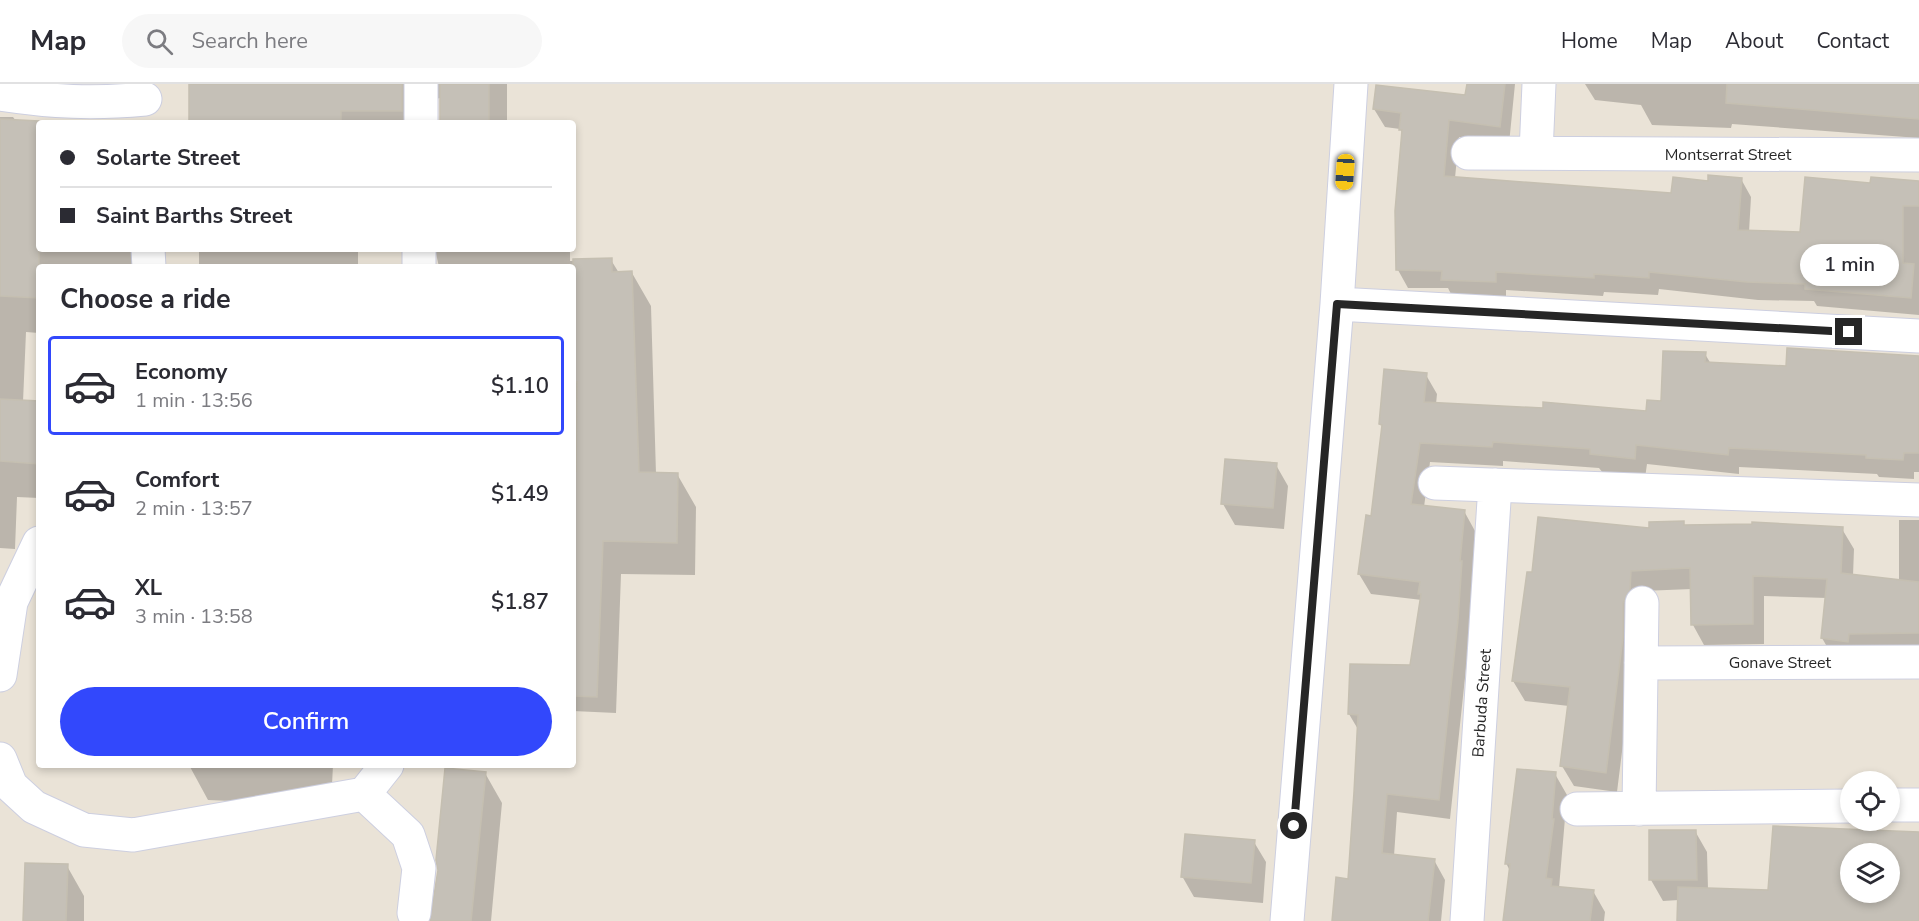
<!DOCTYPE html>
<html lang="en">
<head>
<meta charset="utf-8">
<style>
  body { margin:0; font-family:"Nunito Sans",sans-serif; background:#f7f7f7; color:#2b2b33; height:100vh; display:flex; flex-direction:column; font-size:22px; white-space:nowrap }
  * { box-sizing:border-box; margin:0 }
  p { font-size:20px; color:#7c7c81 }
  .icon { flex:none; width:33px; height:33px; fill:none; stroke:currentColor; stroke-width:2; stroke-linecap:round; stroke-linejoin:round }
  .map { position:relative; flex:1; overflow:hidden }
  .side { position:absolute; left:36px; top:180px; width:540px; height:504px; display:flex; flex-direction:column; background:#fff; border-radius:6px; box-shadow:0 3px 9px #0003 }
  .side>* { flex:none }
  .hud { position:absolute; left:36px; top:36px; width:540px; height:132px; border-radius:6px; box-shadow:0 3px 9px #0003; display:grid; align-content:center; height:132px; padding:0 24px; background:#fff }
  .tools { position:absolute; left:1840px; top:687px; display:grid; gap:12px }
  .tools a { display:grid; place-items:center; width:60px; height:60px; border-radius:50%; background:#fff; box-shadow:0 3px 9px #0003; font-size:30px }
  .end { position:absolute; width:27px; height:27px; margin:-14px; border:8px solid #262626; background:#fff; box-shadow:0 0 0 3px #fff }
  .from { border-radius:50% }
  .bubble { position:absolute; height:42px; border-radius:21px; background:#fff; box-shadow:0 3px 9px #0003; font-size:20px; font-weight:600; line-height:42px; text-align:center }
  .car { position:absolute; width:18px; height:36px; margin:-18px -9px; border-radius:8px; box-shadow:0 0 4px 2px #0007; background:linear-gradient(#f5c518 24%,#345 0 40%,#f5c518 0 76%,#345 0 86%,#f5c518 0) }
  .hud b { display:flex; align-items:center; gap:21px; height:57px; font-size:22px }
  .hud b+b { border-top:2px solid #e1e1e2 }
  .hud i { width:15px; height:15px; background:#2b2b33 }
  ul { padding:0; list-style:none }
  li { display:flex; align-items:center; gap:18px; height:99px; margin:0 12px 9px; padding:0 12px; border:3px solid transparent; border-radius:6px }
  li div { flex:1 }
  li b { display:block; font-size:22px }
  li em { font-style:normal; font-weight:600 }
  li.selected { border-color:#3248fc }
  li>.icon { width:54px; height:54px; stroke-width:1.5 }
  h2 { padding:0 24px; font-size:27px; line-height:72px }
  .primary-button { display:flex; gap:12px; margin-top:auto; padding:12px 24px }
  .primary-button a { flex:1; height:69px; border-radius:36px; background:#3248fc; color:#fff; font-size:24px; font-weight:600; line-height:69px; text-align:center }
  header { display:flex; align-items:center; gap:36px; box-sizing:border-box; height:84px; padding:0 30px; background:#fff; border-bottom:2px solid #e1e1e2 }
  header strong { font-size:28px }
  nav { display:flex; gap:33px; margin-inline-start:auto; font-size:21px }
  .search { width:420px; height:54px; background:#f7f7f7; display:flex; align-items:center; gap:15px; box-sizing:border-box; padding:0 21px; border-radius:33px; color:#7c7c81; font-size:22px }
  .map>svg:first-child { display:block }
</style>
</head>
<body>
<header>
<strong>Map</strong>
<div class="search"><svg class="icon" aria-label="search" viewBox="0 0 24 24"><circle cx="10" cy="10" r="6"/><path d="M15 15l6 6"/></svg>Search here</div>
<nav><a>Home</a><a>Map</a><a>About</a><a>Contact</a></nav>
</header>
<div class="map">
<svg width="1919" height="837" viewBox="0 0 1919 837">
  <rect width="100%" height="100%" fill="#eae3d7"/>
  <path fill="#0003" fill-rule="evenodd" d="M 191,0 L 507,0 L 507,39 L 441,39 L 440,14 L 431,16 L 420,39 L 190,39 Z
    M 1467,0 L 1515,0 L 1509,60 L 1459,53 L 1455,94 L 1673,110 L 1709,98 L 1741,95 L 1751,113 L 1749,148 L 1801,150 L 1871,100 L 1919,98 L 1919,231 L 1817,222 L 1814,217 L 1758,216 L 1659,205 L 1658,211 L 1604,208 L 1603,212 L 1506,206 L 1506,215 L 1453,214 L 1448,204 L 1408,204 L 1398,186 L 1403,50 L 1400,45 L 1385,43 L 1374,25 L 1465,12 Z
    M 1585,0 L 1919,0 L 1919,54 L 1732,40 L 1731,44 L 1652,41 L 1641,21 L 1595,16 Z
    M 0,33 L 13,33 L 16,37 L 62,39 L 39,39 L 39,165 L 155,165 L 155,183 L 39,183 L 39,249 L 26,248 L 23,318 L 39,318 L 39,414 L 17,413 L 15,465 L 0,464 Z
    M 199,165 L 358,165 L 358,183 L 199,183 Z
    M 435,165 L 570,165 L 570,177 L 611,176 L 619,189 L 632,189 L 651,222 L 656,390 L 677,390 L 696,423 L 695,491 L 621,490 L 616,629 L 573,627 L 573,389 L 577,389 L 578,332 L 573,327 L 573,183 L 439,183 Z
    M 1705,270 L 1711,280 L 1788,284 L 1919,272 L 1919,388 L 1914,388 L 1914,395 L 1879,393 L 1877,390 L 1739,383 L 1739,390 L 1647,380 L 1645,394 L 1603,389 L 1599,384 L 1503,377 L 1503,382 L 1430,378 L 1424,423 L 1464,427 L 1475,447 L 1469,556 L 1450,735 L 1397,728 L 1394,772 L 1434,776 L 1445,796 L 1441,837 L 1334,837 L 1350,796 L 1359,647 L 1349,630 L 1411,583 L 1422,516 L 1371,510 L 1359,490 L 1372,433 L 1383,345 L 1381,340 L 1426,291 L 1437,310 L 1436,320 L 1647,328 L 1662,319 Z
    M 1276,381 L 1288,402 L 1284,445 L 1235,441 L 1223,420 Z
    M 1899,436 L 1919,436 L 1919,569 L 1834,575 L 1822,554 L 1827,514 L 1764,512 L 1764,560 L 1704,561 L 1693,541 L 1692,505 L 1642,507 L 1617,708 L 1574,702 L 1562,682 L 1569,622 L 1525,617 L 1513,597 L 1533,490 L 1651,446 L 1683,438 L 1685,442 L 1842,445 L 1854,465 L 1853,492 L 1899,497 Z
    M 189,681 L 333,681 L 331,721 L 208,716 Z
    M 485,689 L 502,719 L 491,837 L 433,837 Z
    M 1555,690 L 1567,711 L 1559,804 L 1593,807 L 1605,828 L 1604,837 L 1504,837 L 1510,787 L 1506,779 Z
    M 1774,743 L 1919,748 L 1919,837 L 1678,837 L 1679,816 L 1663,817 L 1651,796 L 1695,747 L 1707,768 L 1708,805 L 1770,807 ZM 1851,770 L 1890,770 L 1890,808 L 1851,808 Z
    M 1254,758 L 1266,778 L 1263,819 L 1194,813 L 1182,792 Z
    M 67,782 L 84,812 L 84,837 L 24,837 Z"/>
  <path fill="#c5c0b7" stroke="#c5bfb1" stroke-width="1.5" fill-rule="evenodd" d="M 189,0 L 402,0 L 402,27 L 341,27 L 341,39 L 189,39 Z
    M 440,0 L 489,0 L 489,39 L 440,39 Z
    M 1467,0 L 1505,0 L 1500,43 L 1449,36 L 1444,92 L 1671,109 L 1673,93 L 1708,97 L 1708,91 L 1742,94 L 1738,146 L 1800,148 L 1805,93 L 1870,99 L 1871,93 L 1919,97 L 1919,122 L 1903,122 L 1903,179 L 1914,180 L 1911,214 L 1805,205 L 1805,200 L 1747,198 L 1649,188 L 1649,194 L 1594,190 L 1594,194 L 1496,188 L 1496,198 L 1441,196 L 1442,187 L 1396,186 L 1395,127 L 1402,46 L 1399,46 L 1401,29 L 1373,25 L 1376,1 L 1465,11 Z
    M 1727,0 L 1919,0 L 1919,35 L 1726,19 Z
    M 0,35 L 39,37 L 39,214 L 0,212 Z
    M 612,174 L 612,188 L 632,187 L 639,388 L 678,389 L 677,459 L 603,457 L 597,613 L 573,612 L 573,387 L 576,387 L 577,298 L 573,299 L 573,175 Z
    M 1787,264 L 1919,272 L 1919,369 L 1904,369 L 1903,376 L 1866,374 L 1866,371 L 1729,364 L 1728,371 L 1636,361 L 1635,375 L 1590,370 L 1590,365 L 1493,358 L 1492,363 L 1420,359 L 1411,420 L 1465,426 L 1460,477 L 1462,477 L 1458,536 L 1439,716 L 1387,710 L 1382,769 L 1435,775 L 1428,837 L 1332,837 L 1336,793 L 1348,795 L 1354,708 L 1358,631 L 1348,630 L 1350,580 L 1410,581 L 1421,510 L 1418,510 L 1420,498 L 1358,490 L 1366,431 L 1371,432 L 1382,341 L 1379,340 L 1384,285 L 1427,289 L 1424,318 L 1543,324 L 1543,318 L 1646,327 L 1647,316 L 1661,317 L 1663,267 L 1706,268 L 1705,278 L 1786,282 Z
    M 0,315 L 39,317 L 39,380 L 0,377 Z
    M 1225,375 L 1277,379 L 1273,424 L 1221,420 Z
    M 1538,433 L 1649,444 L 1649,438 L 1684,437 L 1684,441 L 1752,440 L 1752,438 L 1843,443 L 1841,489 L 1919,498 L 1919,549 L 1849,550 L 1848,558 L 1821,554 L 1827,495 L 1753,492 L 1753,540 L 1691,541 L 1690,484 L 1631,487 L 1630,506 L 1623,519 L 1623,553 L 1606,689 L 1560,682 L 1570,603 L 1512,597 L 1527,488 L 1532,488 Z
    M 445,684 L 486,688 L 471,837 L 430,837 L 438,786 L 436,776 Z
    M 1517,685 L 1556,688 L 1552,735 L 1554,735 L 1546,794 L 1552,795 L 1551,802 L 1594,806 L 1590,837 L 1503,837 L 1510,780 L 1505,780 Z
    M 1773,742 L 1919,748 L 1919,837 L 1677,837 L 1678,803 L 1768,806 ZM 1851,770 L 1890,770 L 1890,808 L 1851,808 Z
    M 1649,746 L 1696,746 L 1697,796 L 1649,796 Z
    M 1185,750 L 1255,756 L 1251,799 L 1181,793 Z
    M 25,779 L 68,780 L 66,837 L 23,837 Z"/>
  <g fill="none" stroke-linecap="round" stroke-linejoin="round">
    <defs>
      <path id="minor" d="M 0,10 C 53,18 92,20 145,15
        M 421,39 L 421,0
        M 1468,69 L 1919,71
        M 1536,69 L 1539,0
        M 148,165 L 149,183
        M 419,183 L 419,165
        M 1337,220 L 1919,252
        M 1435,399 L 1919,416
        M 1641,579 L 1919,578
        M 0,591 L 11,518 L 39,459
        M 0,675 L 11,702 L 34,723 L 84,746 L 133,751 L 364,710 L 387,681
        M 364,710 L 408,751 L 419,784 L 414,829
        M 1890,721 L 1919,721
        M 1577,725 L 1851,722
        M 1639,725 L 1642,519
        M 1287,837 L 1337,220 L 1351,0
        M 1467,837 L 1495,401"/>
    </defs>
    <use href="#minor" stroke="#cdcfe0" stroke-width="35"/>
    <use href="#minor" stroke="#fff" stroke-width="33"/>
  </g>
  <g fill="none" stroke-linecap="round" stroke-linejoin="round">
    <path stroke="#262626" stroke-width="8" d="M 1294,742 L 1337,220 L 1849,248"/>
  </g>
  <g text-anchor="middle" stroke-width="4.5" stroke-linejoin="round" paint-order="stroke">
    <g font-size="16" fill="#262626" stroke="#fff">
      <text x="1728" y="76">Montserrat Street</text>
      <text x="1780" y="584">Gonave Street</text>
      <text transform="translate(1481 619) rotate(-86)" y="6">Barbuda Street</text>
    </g>
  </g>
</svg>
<div class="tools">
<a><svg class="icon" aria-label="locate" viewBox="0 0 24 24"><circle cx="12" cy="12" r="6"/><path d="M12 2v4M12 18v4M2 12h4M18 12h4"/></svg></a>
<a><svg class="icon" aria-label="layers" viewBox="0 0 24 24"><path d="M12 4l9 5-9 5-9-5zM3 14l9 5 9-5"/></svg></a>
</div>
<i class="end from" style="left:1294px;top:742px"></i>
<i class="end" style="left:1849px;top:248px"></i>
<div class="bubble" style="left:1800px;top:160px;width:99px">1 min</div>
<i class="car" style="left:1345px;top:88px;rotate:184deg"></i>
<div class="hud">
<b><i class="from"></i>Solarte Street</b>
<b><i></i>Saint Barths Street</b>
</div>
<section class="side">
<h2>Choose a ride</h2>
<ul>
<li class="selected"><svg class="icon" aria-label="car" viewBox="0 0 24 24"><path d="M5 17H2v-5l4-1 3-4h7l3 4 3 1v5h-3M9 17h6M6 11h13"/><circle cx="7" cy="17" r="2"/><circle cx="17" cy="17" r="2"/></svg><div><b>Economy</b><p>1 min · 13:56</p></div><em>$1.10</em></li>
<li><svg class="icon" aria-label="car" viewBox="0 0 24 24"><path d="M5 17H2v-5l4-1 3-4h7l3 4 3 1v5h-3M9 17h6M6 11h13"/><circle cx="7" cy="17" r="2"/><circle cx="17" cy="17" r="2"/></svg><div><b>Comfort</b><p>2 min · 13:57</p></div><em>$1.49</em></li>
<li><svg class="icon" aria-label="car" viewBox="0 0 24 24"><path d="M5 17H2v-5l4-1 3-4h7l3 4 3 1v5h-3M9 17h6M6 11h13"/><circle cx="7" cy="17" r="2"/><circle cx="17" cy="17" r="2"/></svg><div><b>XL</b><p>3 min · 13:58</p></div><em>$1.87</em></li>
</ul>
<div class="primary-button"><a>Confirm</a></div>
</section>
</div>
</body>
</html>
